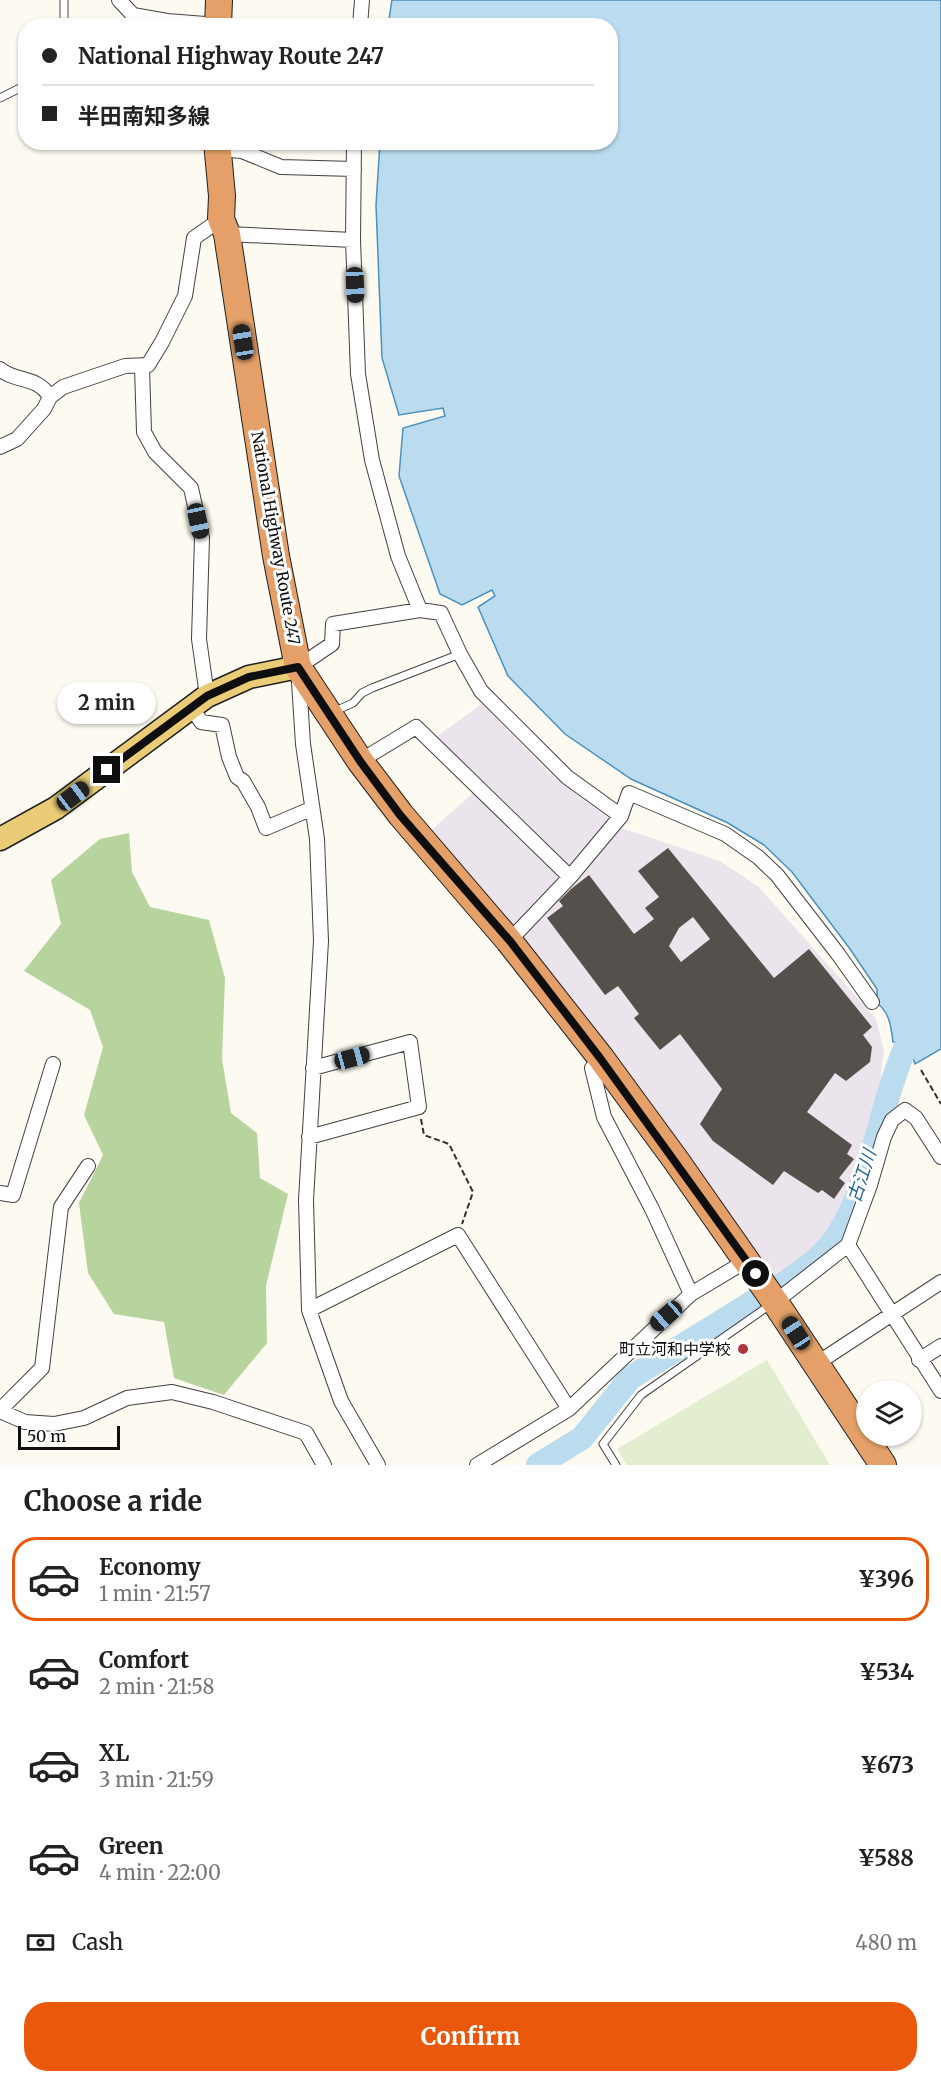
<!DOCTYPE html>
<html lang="en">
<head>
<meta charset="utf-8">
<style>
  body { margin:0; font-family:Merriweather,"Noto Sans JP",serif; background:#f2f2f2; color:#222; height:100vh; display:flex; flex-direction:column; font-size:22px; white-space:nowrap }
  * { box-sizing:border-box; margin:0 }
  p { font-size:20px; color:#767676 }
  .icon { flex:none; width:33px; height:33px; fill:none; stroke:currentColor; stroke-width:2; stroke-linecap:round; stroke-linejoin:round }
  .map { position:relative; height:1465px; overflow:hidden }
  .panel { display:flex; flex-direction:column; background:#fff; flex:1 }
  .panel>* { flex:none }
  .guide { position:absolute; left:18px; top:18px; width:600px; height:132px; border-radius:24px; box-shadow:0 2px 4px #0004; display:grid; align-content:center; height:132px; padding:0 24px; background:#fff }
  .controls { position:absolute; left:856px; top:1380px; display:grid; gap:12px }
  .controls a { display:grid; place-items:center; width:66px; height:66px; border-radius:50%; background:#fff; box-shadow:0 2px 4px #0004; font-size:30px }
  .scale { position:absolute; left:18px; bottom:15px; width:102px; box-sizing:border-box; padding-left:6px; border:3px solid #0e0e0e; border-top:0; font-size:16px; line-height:21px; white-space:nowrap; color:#0e0e0e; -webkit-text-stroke:4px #fff; paint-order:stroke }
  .end { position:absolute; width:27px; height:27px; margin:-14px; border:8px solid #0e0e0e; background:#fff; box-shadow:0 0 0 3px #fff }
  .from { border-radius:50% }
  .bubble { position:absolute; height:42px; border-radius:21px; background:#fff; box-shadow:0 2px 4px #0004; font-size:20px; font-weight:700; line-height:42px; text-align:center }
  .car { position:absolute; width:18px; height:36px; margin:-18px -9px; border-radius:8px; box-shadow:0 0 4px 2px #0007; background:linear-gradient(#222 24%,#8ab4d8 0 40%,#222 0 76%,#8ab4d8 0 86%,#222 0) }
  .guide b { display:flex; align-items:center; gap:21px; height:57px; font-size:22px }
  .guide b+b { border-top:2px solid #e0e0e0 }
  .guide i { width:15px; height:15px; background:#222 }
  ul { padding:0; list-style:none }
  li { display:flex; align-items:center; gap:18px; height:84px; margin:0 12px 9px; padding:0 12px; border:3px solid transparent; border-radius:24px }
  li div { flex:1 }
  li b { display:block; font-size:22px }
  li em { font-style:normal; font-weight:700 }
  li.selected { border-color:#ea580c }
  li>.icon { width:54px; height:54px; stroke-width:1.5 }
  h2 { padding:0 24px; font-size:27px; line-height:72px }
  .pay { display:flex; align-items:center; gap:15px; height:66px; padding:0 24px; font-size:22px }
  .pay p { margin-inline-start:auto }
  .primary-button { display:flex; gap:12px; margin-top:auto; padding:12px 24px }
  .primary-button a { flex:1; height:69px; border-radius:24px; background:#ea580c; color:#fff; font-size:24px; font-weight:700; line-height:69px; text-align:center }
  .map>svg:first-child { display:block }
</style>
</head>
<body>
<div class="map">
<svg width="941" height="1465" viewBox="0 0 941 1465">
  <rect width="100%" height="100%" fill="#fdfbf1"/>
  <path fill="#ebe4ec" d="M 482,704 L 551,775 L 622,828 L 720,861 L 759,887 L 876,1019 L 884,1051 L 878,1099 L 850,1197 L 832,1230 L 808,1257 L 773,1279 L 428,833 L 483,784 L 436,737 Z"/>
  <path fill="#b7d49f" d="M 129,833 L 132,872 L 150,907 L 209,920 L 225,978 L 222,1059 L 231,1113 L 257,1133 L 260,1178 L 288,1194 L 266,1286 L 267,1343 L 224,1395 L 174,1378 L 164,1322 L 114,1314 L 88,1273 L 79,1203 L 103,1155 L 84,1115 L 103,1047 L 90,1010 L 24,971 L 61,924 L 51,880 L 100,839 Z"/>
  <path fill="#e3edcf" d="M 767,1360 L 830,1465 L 627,1465 L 617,1449 Z"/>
  <path fill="#bbdcef" stroke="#4a91be" stroke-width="1.5" d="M 392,0 L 941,0 L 941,1049 L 915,1064 L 908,1042 L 893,1042 C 891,1027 890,1013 877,1003 L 877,989 L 850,949 L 792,872 L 764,845 L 728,823 L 631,779 L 565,734 L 508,676 L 478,607 L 495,596 L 492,590 L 462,605 L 440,594 L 399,476 L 403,428 L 445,416 L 443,408 L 399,415 L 382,358 L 376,205 L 380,143 L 610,142 L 610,26 L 388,25 Z"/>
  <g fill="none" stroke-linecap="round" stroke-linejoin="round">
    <path stroke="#bbdcef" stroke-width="24" d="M 779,1287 C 800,1272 823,1258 837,1236 C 875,1177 879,1103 908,1042
      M 538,1465 L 582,1438 L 630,1378 L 758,1299"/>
  </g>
  <path fill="#56504c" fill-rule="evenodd" d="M 668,848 L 774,978 L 809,949 L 872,1027 L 863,1035 L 872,1047 L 870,1062 L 846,1081 L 835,1073 L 807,1112 L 852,1145 L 847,1154 L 854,1159 L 839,1178 L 845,1183 L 834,1199 L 822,1190 L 818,1193 L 784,1171 L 773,1185 L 713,1141 L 700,1124 L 722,1089 L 680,1034 L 660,1050 L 634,1018 L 639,1014 L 618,986 L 605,995 L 547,918 L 563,906 L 559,901 L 571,889 L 589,875 L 634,934 L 654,919 L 645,908 L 659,897 L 638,871 ZM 693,917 L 710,939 L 681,962 L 669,946 L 679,928 Z"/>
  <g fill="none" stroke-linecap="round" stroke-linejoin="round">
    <defs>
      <path id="lane" d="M 64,26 L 64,0
        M 0,98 L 26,85
        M 333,712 L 353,703 L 362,693 L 372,688 L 460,654
        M 616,1465 L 603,1444 L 641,1395 L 770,1305"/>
      <path id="street" d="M 119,0 L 133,15 L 167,21 L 218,25
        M 360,26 L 362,0
        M 354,142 L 353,240 L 358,374 L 372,460 L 398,556 L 420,610
        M 217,149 L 242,151 L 281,167 L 354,169
        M 227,234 L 353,240
        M 142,367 L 144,432 L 155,452 L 191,488 L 202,538 L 199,639 L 207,696
        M 0,369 C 16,383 37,375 50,397
        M 0,447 L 17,439 L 44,409 L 50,397 L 63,387 L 125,366 L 148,365 L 162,342 L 185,296 L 194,238 L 221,219
        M 192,707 L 201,722 L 222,725 L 229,757 L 237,777 L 243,781 L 258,807 L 266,828 L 306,811 L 313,811
        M 360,761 L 416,727 L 570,877
        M 509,941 L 570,877 L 621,816 L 629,793 L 725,834 L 758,857 L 777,875 L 838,954 L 872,1002
        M 601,1058 L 592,1068 L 604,1117 L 652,1209 L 691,1294
        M 309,1137 L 419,1107 L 410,1042 L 313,1068
        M 0,1193 L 13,1195 L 53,1064
        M 848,1245 L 941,1391
        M 775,1302 L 848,1245 L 870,1185 L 884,1137 L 892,1120 L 905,1110 L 916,1118 L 941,1157
        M 309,1310 L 458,1235 L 569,1409
        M 919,1360 L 941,1346
        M 816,1364 L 941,1282
        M 0,1410 L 42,1368 L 61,1207 L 88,1166
        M 0,1411 L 25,1422 L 54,1424 L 84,1418 L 127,1398 L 172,1392 L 213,1402 L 306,1433 L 324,1465
        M 378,1465 L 341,1401 L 309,1310 L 306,1200 L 321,941 L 317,839 L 303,744 L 298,667 L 332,644 L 333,624 L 420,610 L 441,613 L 460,654 L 481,691 L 567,777 L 621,816
        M 477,1465 L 569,1409 L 691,1294 L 746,1261"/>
      <path id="primary" d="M 0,839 L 56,808 L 207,696 L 249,677 L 298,667"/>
      <path id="highway" d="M 218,26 L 219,0
        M 217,142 L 222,196 L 221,219 L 227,234 L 276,556 L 298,667 L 360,761 L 401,815 L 509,941 L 601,1058 L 675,1159 L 775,1302 L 883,1465"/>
    </defs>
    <use href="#lane" stroke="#414141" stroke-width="9"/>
    <use href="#street" stroke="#414141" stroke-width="16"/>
    <use href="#primary" stroke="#1f1f1f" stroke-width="25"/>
    <use href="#highway" stroke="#1f1f1f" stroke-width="28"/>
    <path stroke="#303030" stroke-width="2" stroke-dasharray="6 3" stroke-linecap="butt" d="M 921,1070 L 941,1104
      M 421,1119 L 424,1135 L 449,1144 L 473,1192 L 462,1224"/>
    <use href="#lane" stroke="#fff" stroke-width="7"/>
    <use href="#street" stroke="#fff" stroke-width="14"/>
    <use href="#primary" stroke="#e9cc75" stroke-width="22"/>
    <use href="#highway" stroke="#e4a068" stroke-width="26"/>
  </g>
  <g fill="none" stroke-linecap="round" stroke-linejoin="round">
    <path stroke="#0e0e0e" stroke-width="8" d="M 107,770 L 207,696 L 249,677 L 298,667 L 360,761 L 400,815 L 510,941 L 600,1058 L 756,1274"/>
  </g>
  <circle fill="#af353c" stroke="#fff" stroke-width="2" cx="743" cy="1349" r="6"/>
  <g text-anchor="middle" stroke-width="6" stroke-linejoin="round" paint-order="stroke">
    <g font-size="16" fill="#0e0e0e" stroke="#fff">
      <text transform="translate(276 538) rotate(80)" y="6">National Highway Route 247</text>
    </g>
    <g font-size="16" fill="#0e0e0e" stroke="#fff" text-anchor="end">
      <text x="731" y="1355">町立河和中学校</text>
    </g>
    <g font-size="18" font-style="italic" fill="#256493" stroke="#fff">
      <text transform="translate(862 1176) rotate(-72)" y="6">古江川</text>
    </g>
  </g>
</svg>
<div class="controls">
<a><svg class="icon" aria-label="layers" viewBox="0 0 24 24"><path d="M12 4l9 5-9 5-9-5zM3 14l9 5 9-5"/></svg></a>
</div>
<div class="scale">50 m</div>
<i class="end from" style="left:756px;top:1274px"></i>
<i class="end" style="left:107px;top:770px"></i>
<div class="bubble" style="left:57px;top:682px;width:99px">2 min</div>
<i class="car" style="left:355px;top:285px;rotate:178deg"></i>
<i class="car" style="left:243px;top:342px;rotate:351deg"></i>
<i class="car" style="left:198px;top:521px;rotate:168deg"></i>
<i class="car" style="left:73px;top:796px;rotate:53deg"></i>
<i class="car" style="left:352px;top:1058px;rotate:75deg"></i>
<i class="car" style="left:666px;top:1316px;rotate:229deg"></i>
<i class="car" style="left:796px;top:1333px;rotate:327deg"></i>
<div class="guide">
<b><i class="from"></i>National Highway Route 247</b>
<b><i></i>半田南知多線</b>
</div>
</div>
<section class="panel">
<h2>Choose a ride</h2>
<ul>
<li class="selected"><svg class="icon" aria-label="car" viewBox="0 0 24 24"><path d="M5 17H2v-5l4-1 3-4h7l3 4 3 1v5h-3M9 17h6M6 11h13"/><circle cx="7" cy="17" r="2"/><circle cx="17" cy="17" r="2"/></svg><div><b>Economy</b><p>1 min · 21:57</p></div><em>¥396</em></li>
<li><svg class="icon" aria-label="car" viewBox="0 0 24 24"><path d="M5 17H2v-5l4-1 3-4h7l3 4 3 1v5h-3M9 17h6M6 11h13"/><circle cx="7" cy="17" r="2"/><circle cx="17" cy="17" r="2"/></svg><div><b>Comfort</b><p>2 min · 21:58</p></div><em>¥534</em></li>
<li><svg class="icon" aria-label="car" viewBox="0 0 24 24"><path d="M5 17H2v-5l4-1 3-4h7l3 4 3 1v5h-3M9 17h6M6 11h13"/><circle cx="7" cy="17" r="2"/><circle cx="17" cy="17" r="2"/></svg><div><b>XL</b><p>3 min · 21:59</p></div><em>¥673</em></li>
<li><svg class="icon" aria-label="car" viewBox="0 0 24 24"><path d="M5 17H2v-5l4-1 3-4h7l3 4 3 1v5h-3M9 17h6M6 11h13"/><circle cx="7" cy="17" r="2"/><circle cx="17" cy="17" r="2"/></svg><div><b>Green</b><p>4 min · 22:00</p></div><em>¥588</em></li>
</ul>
<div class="pay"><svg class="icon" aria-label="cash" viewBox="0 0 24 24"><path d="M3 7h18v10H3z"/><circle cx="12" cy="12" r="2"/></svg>Cash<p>480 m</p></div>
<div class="primary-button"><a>Confirm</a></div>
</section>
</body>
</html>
